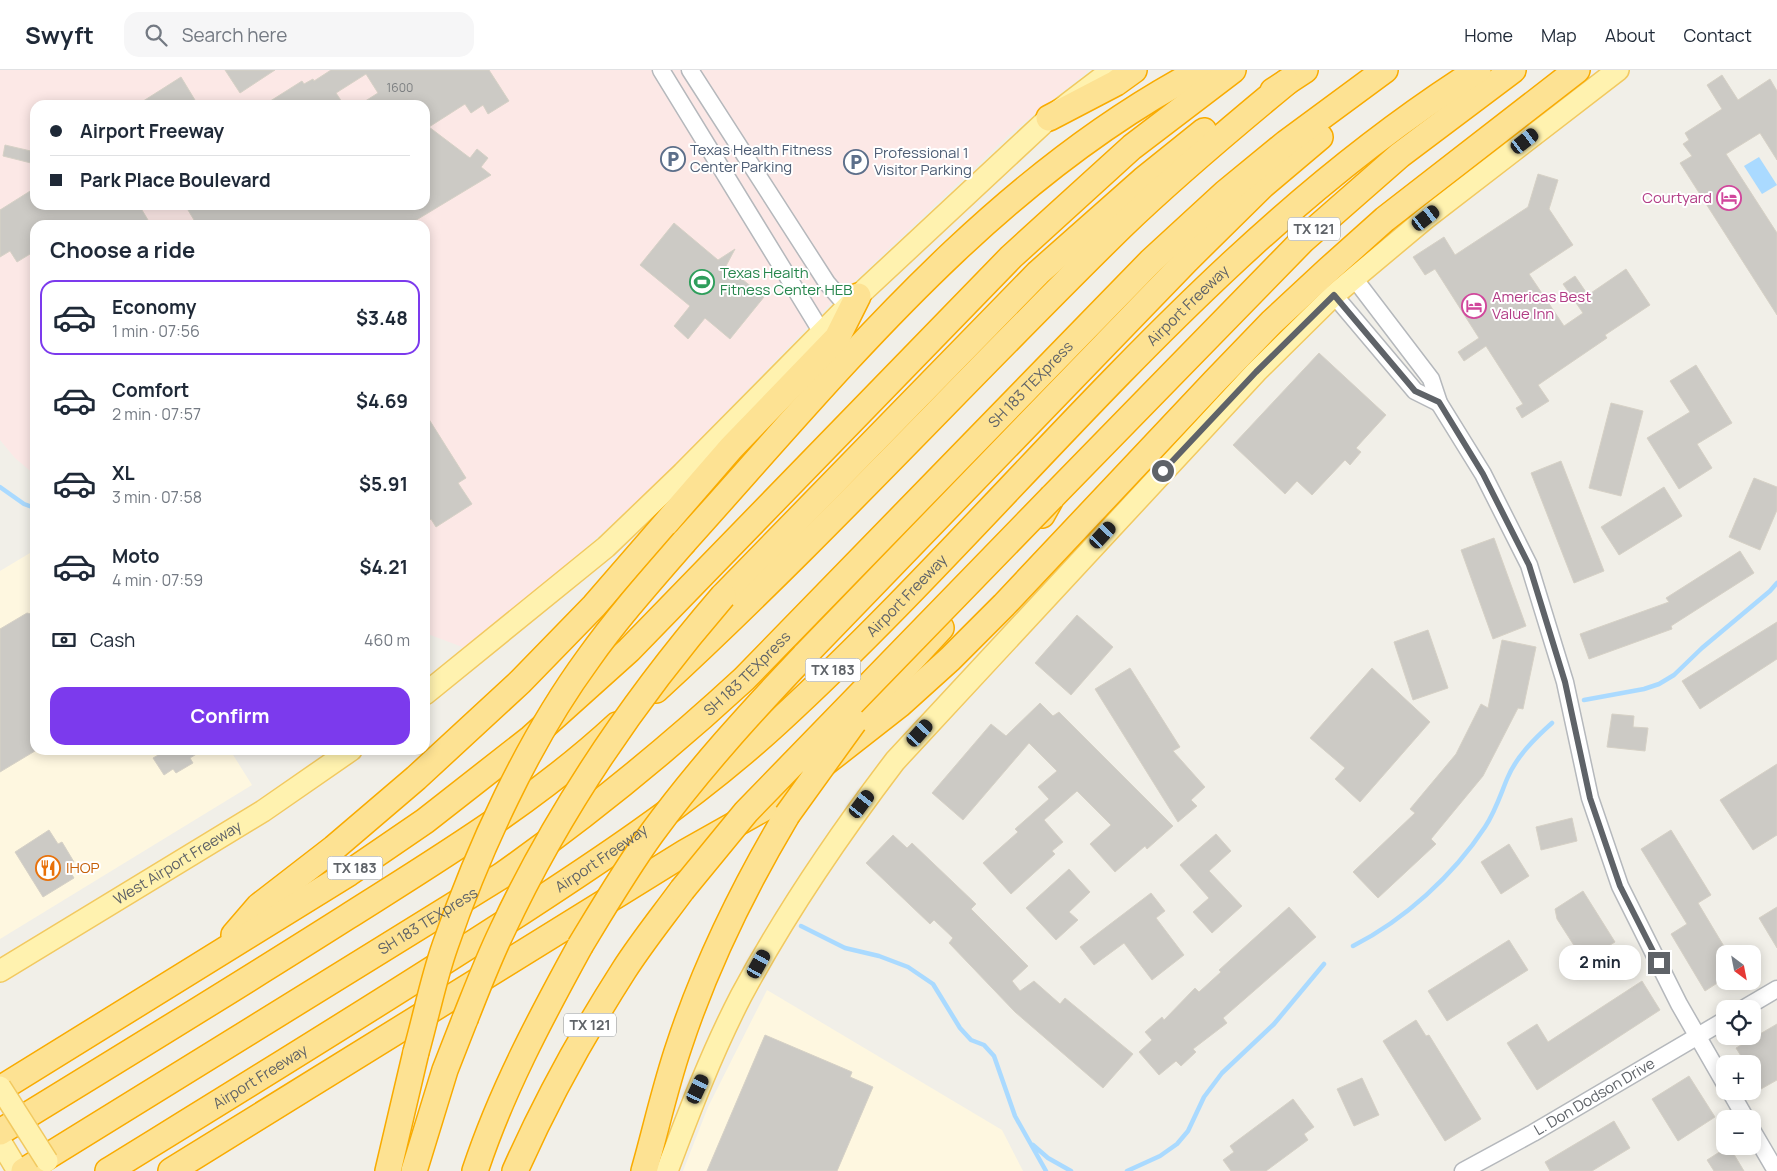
<!DOCTYPE html>
<html lang="en">
<head>
<meta charset="utf-8">
<style>
  body { margin:0; font-family:Manrope,sans-serif; background:#f6f6f7; color:#1f2937; height:100vh; display:flex; flex-direction:column; font-size:19px; white-space:nowrap }
  * { box-sizing:border-box; margin:0 }
  p { font-size:16px; color:#747a83 }
  .icon { flex:none; width:28px; height:28px; fill:none; stroke:currentColor; stroke-width:2; stroke-linecap:round; stroke-linejoin:round }
  .map { position:relative; flex:1; overflow:hidden }
  .side { position:absolute; left:30px; top:150px; width:400px; height:535px; display:flex; flex-direction:column; background:#fff; border-radius:15px; box-shadow:0 2px 12px #0003 }
  .side>* { flex:none }
  .banner { position:absolute; left:30px; top:30px; width:400px; height:110px; border-radius:15px; box-shadow:0 2px 12px #0003; display:grid; align-content:center; height:110px; padding:0 20px; background:#fff }
  .needle { width:32px; rotate:148deg }
  .tools { position:absolute; left:1716px; top:875px; display:grid; gap:10px }
  .tools a { display:grid; place-items:center; width:45px; height:45px; border-radius:10px; background:#fff; box-shadow:0 2px 12px #0003; font-size:25px }
  .end { position:absolute; width:22px; height:22px; margin:-11px; border:6px solid #5f6368; background:#fff; box-shadow:0 0 0 2px #fff }
  .from { border-radius:50% }
  .bubble { position:absolute; height:35px; border-radius:15px; background:#fff; box-shadow:0 2px 12px #0003; font-size:16px; font-weight:700; line-height:35px; text-align:center }
  .car { position:absolute; width:15px; height:30px; margin:-15px -8px; border-radius:6px; box-shadow:0 0 4px 1px #0007; background:linear-gradient(#222 24%,#8ab4d8 0 40%,#222 0 76%,#8ab4d8 0 86%,#222 0) }
  .banner b { display:flex; align-items:center; gap:18px; height:48px; font-size:19px }
  .banner b+b { border-top:1px solid #e0e1e3 }
  .banner i { width:12px; height:12px; background:#1f2937 }
  ul { padding:0; list-style:none }
  li { display:flex; align-items:center; gap:15px; height:75px; margin:0 10px 8px; padding:0 10px; border:2px solid transparent; border-radius:15px }
  li div { flex:1 }
  li b { display:block; font-size:19px }
  li em { font-style:normal; font-weight:700 }
  li.selected { border-color:#7c3aed }
  li>.icon { width:45px; height:45px; stroke-width:1.5 }
  h2 { padding:0 20px; font-size:22px; line-height:60px }
  .pay { display:flex; align-items:center; gap:12px; height:55px; padding:0 20px; font-size:19px }
  .pay p { margin-inline-start:auto }
  .action { display:flex; gap:10px; margin-top:auto; padding:10px 20px }
  .action a { flex:1; height:58px; border-radius:15px; background:#7c3aed; color:#fff; font-size:20px; font-weight:700; line-height:58px; text-align:center }
  header { display:flex; align-items:center; gap:30px; box-sizing:border-box; height:70px; padding:0 25px; background:#fff; border-bottom:1px solid #e0e1e3 }
  header strong { font-size:24px }
  nav { display:flex; gap:28px; margin-inline-start:auto; font-size:18px }
  .search { width:350px; height:45px; background:#f6f6f7; display:flex; align-items:center; gap:12px; box-sizing:border-box; padding:0 18px; border-radius:15px; color:#747a83; font-size:19px }
  .map>svg:first-child { display:block }
</style>
</head>
<body>
<header>
<strong>Swyft</strong>
<div class="search"><svg class="icon" aria-label="search" viewBox="0 0 24 24"><circle cx="10" cy="10" r="6"/><path d="M15 15l6 6"/></svg>Search here</div>
<nav><a>Home</a><a>Map</a><a>About</a><a>Contact</a></nav>
</header>
<div class="map">
<svg width="1777" height="1101" viewBox="0 0 1777 1101">
  <rect width="100%" height="100%" fill="#f1efe8"/>
  <path fill="#fef7e0" d="M 35,480 L 35,680 L 230,680 L 252,715 L 0,869 L 0,501 Z
    M 767,920 L 1002,1060 L 1023,1101 L 683,1101 L 708,1037 Z"/>
  <path fill="#fce8e6" fill-rule="evenodd" d="M 0,0 L 1086,0 L 1087,2 L 1011,63 L 826,238 L 654,416 L 574,488 L 465,578 L 425,563 L 425,155 L 35,155 L 35,405 L 15,388 L 0,370 ZM 35,35 L 425,35 L 425,135 L 35,135 Z"/>
  <path fill="#aadaff" d="M 1759,87 L 1777,115 L 1762,124 L 1744,96 Z"/>
  <g fill="none" stroke-linecap="round" stroke-linejoin="round">
    <path stroke="#aadaff" stroke-width="4.5" d="M 0,417 L 24,434 L 35,438
      M 1584,630 L 1644,619 L 1659,614 L 1674,605 L 1702,578 L 1770,521 L 1777,513
      M 801,856 L 845,878 L 879,886 L 908,897 L 933,914 L 960,958 L 971,970 L 984,975 L 994,986 L 1015,1046 L 1046,1101
      M 1353,876 C 1404,850 1453,806 1485,757 C 1495,742 1500,726 1507,709 C 1516,687 1534,669 1552,653
      M 1033,1075 L 1048,1088 L 1071,1101
      M 1127,1101 L 1160,1086 L 1177,1074 L 1188,1061 L 1204,1027 L 1222,1003 L 1274,954 L 1324,894"/>
  </g>
  <path fill="#cccac5" stroke="#d6d1c6" d="M 225,0 L 275,0 L 240,23 Z
    M 331,0 L 489,0 L 509,31 L 488,44 L 483,35 L 471,43 L 465,34 L 429,57 L 470,88 L 477,79 L 488,88 L 481,97 L 491,105 L 408,155 L 197,155 L 185,135 L 425,135 L 425,35 L 359,35 L 378,23 L 366,4 L 336,23 L 344,35 L 264,35 L 302,11 L 304,14 L 313,9 L 314,11 Z
    M 1722,5 L 1738,30 L 1770,9 L 1777,21 L 1777,90 L 1760,63 L 1726,84 L 1777,163 L 1777,245 L 1680,93 L 1692,86 L 1683,74 L 1689,70 L 1685,63 L 1722,39 L 1707,15 Z
    M 181,7 L 198,35 L 137,35 Z
    M 5,75 L 35,82 L 35,94 L 3,86 Z
    M 1538,104 L 1558,110 L 1549,139 L 1573,175 L 1529,204 L 1564,256 L 1583,243 L 1563,214 L 1575,206 L 1588,225 L 1626,199 L 1650,235 L 1605,265 L 1607,268 L 1538,315 L 1549,331 L 1522,348 L 1516,338 L 1523,334 L 1486,276 L 1464,291 L 1458,282 L 1479,268 L 1435,199 L 1425,205 L 1413,187 L 1444,167 L 1455,185 L 1528,137 Z
    M 35,118 L 35,135 L 139,135 L 151,155 L 35,155 L 35,181 L 17,192 L 10,181 L 0,187 L 0,140 Z
    M 674,153 L 718,190 L 735,179 L 726,196 L 764,227 L 730,269 L 705,248 L 688,269 L 674,256 L 690,236 L 640,195 Z
    M 1319,283 L 1386,345 L 1356,378 L 1361,382 L 1350,395 L 1345,390 L 1312,425 L 1297,411 L 1285,424 L 1233,375 Z
    M 1696,295 L 1732,353 L 1697,374 L 1712,398 L 1679,419 L 1647,368 L 1690,342 L 1670,311 Z
    M 1611,333 L 1643,341 L 1621,426 L 1589,418 Z
    M 425,343 L 466,408 L 458,413 L 472,434 L 436,457 L 431,449 L 425,453 Z
    M 1561,391 L 1604,501 L 1574,513 L 1531,403 Z
    M 1754,408 L 1777,417 L 1777,440 L 1760,480 L 1729,467 Z
    M 1664,417 L 1682,446 L 1619,485 L 1601,457 Z
    M 1494,468 L 1526,556 L 1493,569 L 1461,480 Z
    M 1740,481 L 1754,503 L 1671,556 L 1672,559 L 1589,589 L 1580,564 L 1669,532 L 1666,528 Z
    M 27,543 L 35,545 L 35,681 L 0,702 L 0,559 Z
    M 1077,545 L 1113,577 L 1071,625 L 1035,593 Z
    M 1777,552 L 1777,589 L 1700,639 L 1682,611 Z
    M 1428,560 L 1448,618 L 1413,630 L 1394,572 Z
    M 1502,570 L 1536,577 L 1523,639 L 1518,638 L 1483,706 L 1431,769 L 1436,774 L 1378,828 L 1353,802 L 1415,743 L 1410,739 L 1456,684 L 1481,634 L 1488,638 Z
    M 1130,598 L 1180,677 L 1173,681 L 1205,717 L 1191,730 L 1197,736 L 1178,752 L 1095,619 Z
    M 1372,598 L 1430,652 L 1360,732 L 1335,709 L 1345,698 L 1310,668 Z
    M 1040,633 L 1053,646 L 1059,642 L 1173,756 L 1147,779 L 1145,776 L 1115,802 L 1090,774 L 1111,755 L 1077,721 L 1044,750 L 1063,772 L 1052,781 L 1055,784 L 1011,824 L 983,793 L 1018,762 L 1015,759 L 1049,729 L 1038,717 L 1057,701 L 1029,673 L 963,750 L 932,723 L 991,654 L 1006,666 Z
    M 1612,644 L 1634,646 L 1633,657 L 1648,658 L 1645,681 L 1607,677 Z
    M 167,680 L 203,680 L 190,688 L 193,693 L 176,703 L 173,699 L 164,705 L 153,688 Z
    M 1777,694 L 1777,765 L 1753,780 L 1720,730 Z
    M 1572,748 L 1577,771 L 1541,780 L 1536,757 Z
    M 49,760 L 58,774 L 62,772 L 74,792 L 67,796 L 74,808 L 43,827 L 15,782 Z
    M 1671,760 L 1711,825 L 1698,833 L 1725,878 L 1725,908 L 1705,921 L 1671,864 L 1687,854 L 1641,779 Z
    M 1216,764 L 1231,781 L 1209,801 L 1242,836 L 1212,863 L 1193,842 L 1209,828 L 1180,795 Z
    M 893,765 L 907,778 L 912,773 L 976,834 L 971,839 L 1028,896 L 1012,911 L 1020,921 L 1034,911 L 1060,934 L 1065,928 L 1133,984 L 1103,1018 L 1015,942 L 949,873 L 953,868 L 934,850 L 930,854 L 866,793 Z
    M 1509,774 L 1529,806 L 1501,824 L 1481,792 Z
    M 1069,799 L 1090,822 L 1069,842 L 1078,850 L 1056,870 L 1026,838 Z
    M 1583,821 L 1615,872 L 1584,891 L 1557,849 L 1555,839 Z
    M 1151,823 L 1165,841 L 1156,848 L 1184,885 L 1152,910 L 1124,873 L 1094,895 L 1080,877 Z
    M 1289,837 L 1316,867 L 1223,948 L 1227,953 L 1193,979 L 1196,982 L 1181,996 L 1176,991 L 1159,1005 L 1139,982 L 1152,970 L 1145,962 L 1162,947 L 1164,950 L 1195,918 L 1199,922 L 1221,902 L 1219,900 Z
    M 1777,837 L 1777,878 L 1759,848 Z
    M 1509,870 L 1528,900 L 1447,951 L 1428,921 Z
    M 1642,911 L 1660,940 L 1537,1020 L 1507,973 L 1537,954 L 1548,972 Z
    M 1416,950 L 1426,966 L 1429,965 L 1481,1049 L 1445,1071 L 1383,971 Z
    M 1777,954 L 1777,1010 L 1761,1019 L 1752,1004 L 1752,994 L 1746,994 L 1736,978 Z
    M 765,965 L 852,1002 L 850,1007 L 873,1017 L 837,1101 L 707,1101 Z
    M 1689,1006 L 1715,1047 L 1678,1071 L 1652,1029 Z
    M 1362,1008 L 1379,1045 L 1354,1056 L 1337,1019 Z
    M 1293,1029 L 1314,1057 L 1304,1064 L 1308,1070 L 1266,1101 L 1231,1101 L 1223,1090 L 1234,1082 L 1230,1076 Z
    M 1614,1051 L 1630,1078 L 1592,1101 L 1550,1101 L 1545,1092 Z
    M 1729,1076 L 1744,1101 L 1714,1101 L 1707,1090 Z"/>
  <g fill="none" stroke-linecap="round" stroke-linejoin="round">
    <defs>
      <g id="minor">
        <path d="M 661,0 L 821,261"/>
        <path d="M 690,0 L 827,213 L 847,236"/>
        <path d="M 1354,208 L 1431,309 L 1439,333 L 1483,404 L 1529,495 L 1565,612 L 1590,728 L 1620,816 L 1679,934 L 1725,1014"/>
        <path d="M 1334,225 L 1415,321 L 1439,333"/>
        <path d="M 1743,939 L 1777,919"/>
        <path d="M 1730,1021 L 1746,1049"/>
        <path d="M 1752,1060 L 1776,1101"/>
        <path id="s1" d="M 1463,1101 L 1533,1063 L 1725,950"/>
      </g>
      <g id="major">
        <path d="M 425,624 L 606,477 L 683,403 L 858,226 L 1049,48 L 1112,0"/>
        <path id="s2" d="M 0,901 L 263,741 L 351,680"/>
        <path d="M 0,1071 L 18,1101"/>
        <path d="M 667,1101 C 689,1042 712,982 741,926 C 786,842 838,766 895,691 L 1256,302 L 1334,225 L 1426,148 L 1618,0"/>
      </g>
      <g id="highway">
        <path d="M 1273,21 L 1305,0"/>
        <path d="M 1049,48 L 1116,13 L 1134,0"/>
        <path d="M 1042,445 L 1052,427 L 1303,170 L 1400,85 L 1513,0"/>
        <path d="M 684,472 C 840,299 991,110 1201,0"/>
        <path d="M 723,526 L 1038,203 L 1143,110 L 1204,61"/>
        <path d="M 804,586 L 1187,190 L 1262,116 L 1320,67"/>
        <path d="M 656,620 C 817,472 965,310 1121,157 C 1174,106 1230,59 1287,12"/>
        <path d="M 854,652 L 941,558"/>
        <path d="M 234,865 L 259,836 L 334,778 L 416,708 L 520,612 L 594,536 L 731,378 L 837,268 L 858,226"/>
        <path d="M 0,1019 L 349,803 L 425,751 L 531,668 L 629,580 L 1011,187 L 1132,77 L 1233,0"/>
        <path d="M 0,1062 C 116,991 232,920 347,847 C 440,788 536,730 617,655"/>
        <path id="s3" d="M 24,1101 L 501,806 C 587,745 667,680 744,609 L 1151,191 L 1225,123 L 1286,73 L 1385,0"/>
        <path id="s4" d="M 108,1101 C 236,1022 365,943 492,861 C 591,797 691,732 778,652 C 1013,436 1205,172 1478,0"/>
        <path d="M 171,1101 L 686,782 L 775,732 L 899,635 L 950,589 L 1004,535 L 1215,311 L 1272,252 L 1328,200 L 1385,149 L 1577,0"/>
        <path d="M 388,1101 L 416,982"/>
        <path d="M 414,1101 L 445,1000 L 465,949"/>
        <path d="M 475,1101 C 501,1022 540,949 580,876"/>
        <path d="M 515,1101 C 546,1031 583,964 624,900 C 642,872 663,846 682,820"/>
        <path d="M 644,1101 C 656,1059 665,1017 679,976 C 706,894 743,819 787,745"/>
      </g>
    </defs>
    <use href="#minor" stroke="#b5b8bc" stroke-width="19"/>
    <use href="#major" stroke="#f2c960" stroke-width="24"/>
    <use href="#highway" stroke="#f9ab00" stroke-width="28"/>
    <use href="#minor" stroke="#fff" stroke-width="16"/>
    <use href="#major" stroke="#fff2af" stroke-width="21"/>
    <use href="#highway" stroke="#fde293" stroke-width="25"/>
    <defs>
      <path id="major-bridge" d="M 0,1017 L 47,1091"/>
      <path id="highway-bridge" d="M 787,745 L 854,652
        M 682,820 L 746,742 L 1052,427
        M 580,876 C 603,838 626,799 652,763 C 698,700 750,643 804,586
        M 465,949 C 477,919 488,890 502,861 C 559,739 635,628 723,526
        M 416,982 C 426,947 433,910 445,876 C 478,780 528,671 588,589 C 617,548 651,510 684,472"/>
    </defs>
    <use href="#major-bridge" stroke="#f2c960" stroke-width="24" stroke-linecap="butt"/>
    <use href="#highway-bridge" stroke="#f9ab00" stroke-width="28" stroke-linecap="butt"/>
    <use href="#major-bridge" stroke="#fff2af" stroke-width="21"/>
    <use href="#highway-bridge" stroke="#fde293" stroke-width="25"/>
  </g>
  <g fill="none" stroke-linecap="round" stroke-linejoin="round">
    <path stroke="#5f6368" stroke-width="6" d="M 1163,401 L 1256,302 L 1334,225 L 1415,321 L 1439,332 L 1483,404 L 1529,495 L 1565,612 L 1590,728 L 1620,816 L 1659,893"/>
  </g>
  <defs>
    <symbol id="parking-ring" viewBox="-11 -11 22 22"><circle r="9.5" fill="#fff" stroke="#5c6f8a" stroke-width="1.5"/><path d="M-3.5-5.5H1a3.5 3.5 0 0 1 0 7H-1V5.5H-3.5ZM-1-3.4V-.6H.8a1.4 1.4 0 0 0 0-2.8Z" fill="#5c6f8a"/></symbol>
    <symbol id="hotel-ring" viewBox="-11 -11 22 22"><circle r="9.5" fill="#fff" stroke="#d1479c" stroke-width="1.5"/><path d="M-6-4.5h1.5V1H6V5H4.5V3h-9V5H-6ZM-4 0a1.8 1.8 0 1 1 3.6 0ZM.5 0V-2.5h3Q6-2.5 6 0Z" fill="#d1479c"/></symbol>
    <symbol id="stadium-ring" viewBox="-11 -11 22 22"><circle r="9.5" fill="#fff" stroke="#2e9e5b" stroke-width="1.5"/><path d="M0-5a6.5 5 0 1 0 0 10a6.5 5 0 1 0 0-10ZM-3.5-1.8h7v3.6h-7Z" fill="#2e9e5b"/></symbol>
    <symbol id="restaurant-ring" viewBox="-11 -11 22 22"><circle r="9.5" fill="#fff" stroke="#e8710a" stroke-width="1.5"/><path d="M-5-6h1v4h1v-4h1v4h1v-4h1v5L-1.5 .5V6h-2V.5L-5-1ZM5-6V6H3V1.5H1.5Q1.5-4 5-6Z" fill="#e8710a"/></symbol>
  </defs>
  <g fill-rule="evenodd">
    <use href="#parking-ring" x="659" y="75" width="28" height="28"/>
    <use href="#parking-ring" x="842" y="78" width="28" height="28"/>
    <use href="#hotel-ring" x="1715" y="114" width="28" height="28"/>
    <use href="#stadium-ring" x="688" y="198" width="28" height="28"/>
    <use href="#hotel-ring" x="1460" y="222" width="28" height="28"/>
    <use href="#restaurant-ring" x="34" y="784" width="28" height="28"/>
  </g>
  <g text-anchor="middle" stroke-width="4" stroke-linejoin="round" paint-order="stroke">
    <g font-size="12" fill="#7a7d7f">
      <text x="400" y="22">1600</text>
    </g>
    <g fill="#fff" stroke="#8f9295" stroke-width="1">
      <rect x="1288" y="147.5" width="52" height="23" rx="4"/>
      <rect x="805.5" y="588.5" width="55" height="23" rx="4"/>
      <rect x="327.5" y="786.5" width="55" height="23" rx="4"/>
      <rect x="564" y="943.5" width="52" height="23" rx="4"/>
    </g>
    <g font-size="14" font-weight="bold" fill="#5f6368">
      <text x="1314" y="164">TX 121</text>
      <text x="833" y="605">TX 183</text>
      <text x="355" y="803">TX 183</text>
      <text x="590" y="960">TX 121</text>
    </g>
    <g font-size="15" fill="#4e5e75" stroke="#fff" text-anchor="start">
      <text x="690" y="85">Texas Health Fitness<tspan x="690" dy="17">Center Parking</tspan></text>
      <text x="874" y="88">Professional 1<tspan x="874" dy="17">Visitor Parking</tspan></text>
    </g>
    <g font-size="15" fill="#b23c85" stroke="#fff" text-anchor="end">
      <text x="1712" y="133">Courtyard</text>
      <text x="1492" y="232" text-anchor="start">Americas Best<tspan x="1492" dy="17">Value Inn</tspan></text>
    </g>
    <g font-size="15" fill="#27864d" stroke="#fff" text-anchor="start">
      <text x="720" y="208">Texas Health<tspan x="720" dy="17">Fitness Center HEB</tspan></text>
    </g>
    <g font-size="15" fill="#5f6368" stroke="#fff">
      <text dy="5" stroke="none"><textPath href="#s4" startOffset="1392">Airport Freeway</textPath></text>
      <text dy="5" stroke="none"><textPath href="#s3" startOffset="1285">SH 183 TEXpress</textPath></text>
      <text dy="5" stroke="none"><textPath href="#s4" startOffset="988">Airport Freeway</textPath></text>
      <text dy="5" stroke="none"><textPath href="#s3" startOffset="880">SH 183 TEXpress</textPath></text>
      <text dy="5" stroke="none"><textPath href="#s4" startOffset="584">Airport Freeway</textPath></text>
      <text dy="5" stroke="none"><textPath href="#s2" startOffset="208">West Airport Freeway</textPath></text>
      <text dy="5" stroke="none"><textPath href="#s3" startOffset="475">SH 183 TEXpress</textPath></text>
      <text dy="5" stroke="none"><textPath href="#s4" startOffset="179">Airport Freeway</textPath></text>
      <text dy="5" stroke="none"><textPath href="#s1" startOffset="151">L. Don Dodson Drive</textPath></text>
    </g>
    <g font-size="15" fill="#c56008" stroke="#fff" text-anchor="start">
      <text x="66" y="803">IHOP</text>
    </g>
  </g>
</svg>
<div class="tools">
<a><svg class="needle" viewBox="-14 -14 28 28"><path d="M0-13l5 13h-10z" fill="#e53935"/><path d="M0 13l5-13h-10z" fill="#747a83"/></svg></a>
<a><svg class="icon" aria-label="locate" viewBox="0 0 24 24"><circle cx="12" cy="12" r="6"/><path d="M12 2v4M12 18v4M2 12h4M18 12h4"/></svg></a>
<a>+</a>
<a>−</a>
</div>
<i class="end from" style="left:1163px;top:401px"></i>
<i class="end" style="left:1659px;top:893px"></i>
<div class="bubble" style="left:1559px;top:875px;width:82px">2 min</div>
<i class="car" style="left:1525px;top:71px;rotate:52deg"></i>
<i class="car" style="left:1426px;top:148px;rotate:52deg"></i>
<i class="car" style="left:1103px;top:465px;rotate:43deg"></i>
<i class="car" style="left:920px;top:663px;rotate:42deg"></i>
<i class="car" style="left:862px;top:734px;rotate:37deg"></i>
<i class="car" style="left:759px;top:894px;rotate:29deg"></i>
<i class="car" style="left:698px;top:1019px;rotate:25deg"></i>
<div class="banner">
<b><i class="from"></i>Airport Freeway</b>
<b><i></i>Park Place Boulevard</b>
</div>
<section class="side">
<h2>Choose a ride</h2>
<ul>
<li class="selected"><svg class="icon" aria-label="car" viewBox="0 0 24 24"><path d="M5 17H2v-5l4-1 3-4h7l3 4 3 1v5h-3M9 17h6M6 11h13"/><circle cx="7" cy="17" r="2"/><circle cx="17" cy="17" r="2"/></svg><div><b>Economy</b><p>1 min · 07:56</p></div><em>$3.48</em></li>
<li><svg class="icon" aria-label="car" viewBox="0 0 24 24"><path d="M5 17H2v-5l4-1 3-4h7l3 4 3 1v5h-3M9 17h6M6 11h13"/><circle cx="7" cy="17" r="2"/><circle cx="17" cy="17" r="2"/></svg><div><b>Comfort</b><p>2 min · 07:57</p></div><em>$4.69</em></li>
<li><svg class="icon" aria-label="car" viewBox="0 0 24 24"><path d="M5 17H2v-5l4-1 3-4h7l3 4 3 1v5h-3M9 17h6M6 11h13"/><circle cx="7" cy="17" r="2"/><circle cx="17" cy="17" r="2"/></svg><div><b>XL</b><p>3 min · 07:58</p></div><em>$5.91</em></li>
<li><svg class="icon" aria-label="car" viewBox="0 0 24 24"><path d="M5 17H2v-5l4-1 3-4h7l3 4 3 1v5h-3M9 17h6M6 11h13"/><circle cx="7" cy="17" r="2"/><circle cx="17" cy="17" r="2"/></svg><div><b>Moto</b><p>4 min · 07:59</p></div><em>$4.21</em></li>
</ul>
<div class="pay"><svg class="icon" aria-label="cash" viewBox="0 0 24 24"><path d="M3 7h18v10H3z"/><circle cx="12" cy="12" r="2"/></svg>Cash<p>460 m</p></div>
<div class="action"><a>Confirm</a></div>
</section>
</div>
</body>
</html>
